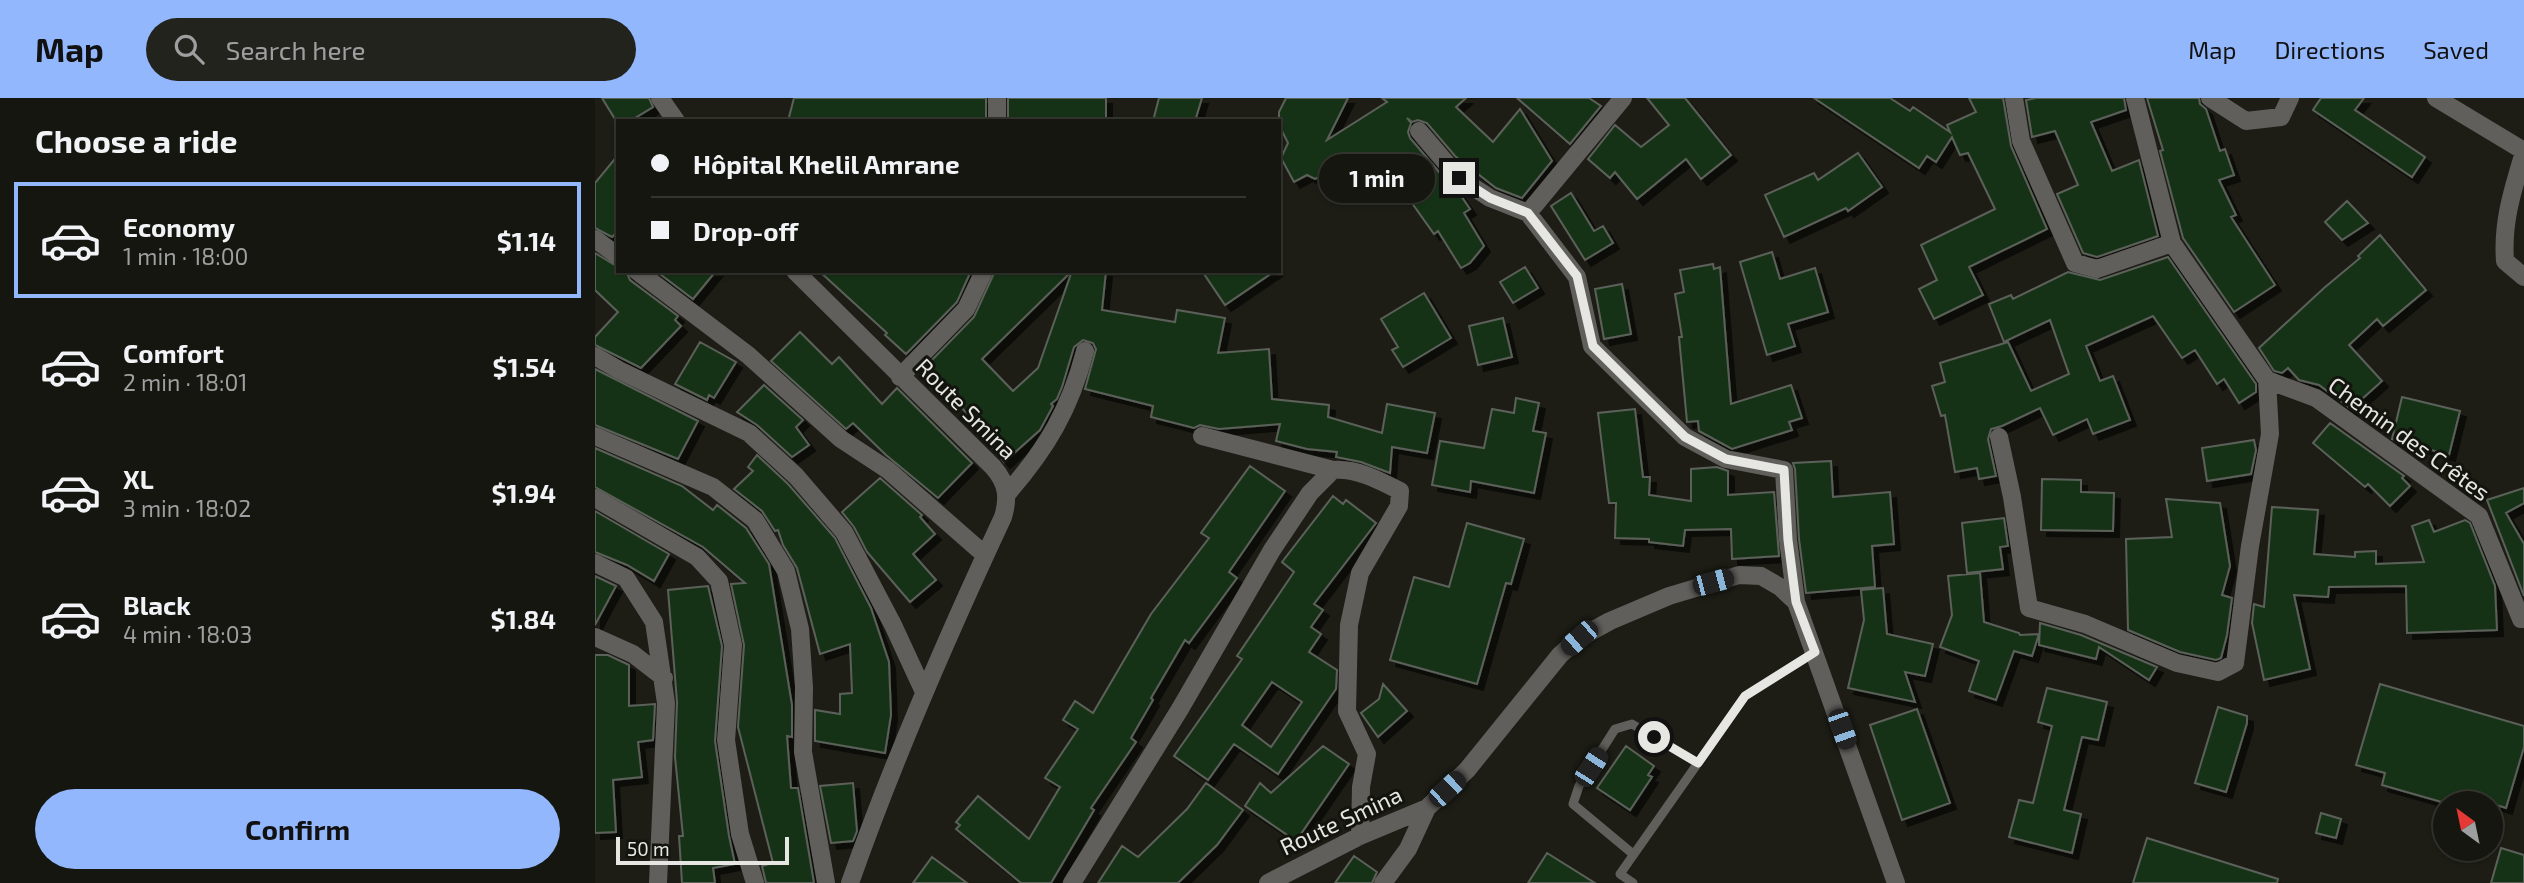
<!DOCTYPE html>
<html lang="en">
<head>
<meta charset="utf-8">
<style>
  body { margin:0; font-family:"Exo 2",sans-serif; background:#23231e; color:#f1f3f6; height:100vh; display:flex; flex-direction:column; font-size:26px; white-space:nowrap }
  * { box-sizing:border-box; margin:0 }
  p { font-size:23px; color:#9e9f9f }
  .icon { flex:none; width:38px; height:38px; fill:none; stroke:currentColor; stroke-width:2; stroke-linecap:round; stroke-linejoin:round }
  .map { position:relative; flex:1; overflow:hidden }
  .side { display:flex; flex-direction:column; background:#161610; width:595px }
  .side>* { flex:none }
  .top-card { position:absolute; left:21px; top:21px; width:665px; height:154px; border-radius:0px; box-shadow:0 2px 5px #0004,0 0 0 2px #353530; display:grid; align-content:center; height:154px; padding:0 35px; background:#161610 }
  .needle { width:46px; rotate:327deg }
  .controls { position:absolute; left:1838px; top:693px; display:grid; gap:14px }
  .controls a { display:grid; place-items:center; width:70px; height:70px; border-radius:50%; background:#161610; box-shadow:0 2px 5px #0004,0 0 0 2px #353530; font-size:35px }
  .scale { position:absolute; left:21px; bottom:18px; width:173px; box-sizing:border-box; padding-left:7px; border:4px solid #e6e7e2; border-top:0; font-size:19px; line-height:24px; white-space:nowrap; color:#e6e7e2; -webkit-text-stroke:5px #13140d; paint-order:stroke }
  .end { position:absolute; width:32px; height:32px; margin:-16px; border:9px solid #e6e7e2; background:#111; box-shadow:0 0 0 4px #111 }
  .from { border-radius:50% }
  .bubble { position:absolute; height:49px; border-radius:24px; background:#161610; box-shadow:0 2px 5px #0004,0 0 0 2px #353530; font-size:23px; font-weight:700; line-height:49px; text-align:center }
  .car { position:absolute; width:21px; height:42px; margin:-21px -10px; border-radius:9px; box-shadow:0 0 5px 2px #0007; background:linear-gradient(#222 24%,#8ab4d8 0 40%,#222 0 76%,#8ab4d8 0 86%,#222 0) }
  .top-card b { display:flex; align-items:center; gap:24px; height:66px; font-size:26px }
  .top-card b+b { border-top:2px solid #353530 }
  .top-card i { width:18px; height:18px; background:#f1f3f6 }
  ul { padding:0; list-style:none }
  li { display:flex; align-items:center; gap:21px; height:116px; margin:0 14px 10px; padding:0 21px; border:4px solid transparent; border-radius:0px }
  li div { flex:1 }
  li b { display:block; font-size:26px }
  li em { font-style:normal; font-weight:700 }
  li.selected { border-color:#93b7fd }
  li>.icon { width:63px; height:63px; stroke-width:1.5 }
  h2 { padding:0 35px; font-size:32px; line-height:84px }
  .cta { display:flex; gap:14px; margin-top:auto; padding:14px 35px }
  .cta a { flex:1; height:80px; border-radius:42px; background:#93b7fd; color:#111; font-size:28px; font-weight:700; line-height:80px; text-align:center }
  header { display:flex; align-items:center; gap:42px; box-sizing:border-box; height:98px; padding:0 35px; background:#93b7fd; color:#111 }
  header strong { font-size:33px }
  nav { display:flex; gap:38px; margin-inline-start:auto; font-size:24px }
  .search { width:490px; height:63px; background:#23231e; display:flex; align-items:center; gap:18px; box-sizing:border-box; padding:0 24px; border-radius:38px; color:#9e9f9f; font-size:26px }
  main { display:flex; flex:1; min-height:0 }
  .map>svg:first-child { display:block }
</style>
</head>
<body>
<header>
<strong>Map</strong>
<div class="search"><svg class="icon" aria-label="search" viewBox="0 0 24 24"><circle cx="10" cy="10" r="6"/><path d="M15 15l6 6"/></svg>Search here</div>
<nav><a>Map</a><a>Directions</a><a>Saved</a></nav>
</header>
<main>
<section class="side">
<h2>Choose a ride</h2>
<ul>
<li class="selected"><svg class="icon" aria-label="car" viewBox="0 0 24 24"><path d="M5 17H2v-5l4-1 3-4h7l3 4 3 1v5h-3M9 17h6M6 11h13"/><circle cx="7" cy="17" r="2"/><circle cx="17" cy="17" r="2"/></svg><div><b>Economy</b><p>1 min · 18:00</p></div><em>$1.14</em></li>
<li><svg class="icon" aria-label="car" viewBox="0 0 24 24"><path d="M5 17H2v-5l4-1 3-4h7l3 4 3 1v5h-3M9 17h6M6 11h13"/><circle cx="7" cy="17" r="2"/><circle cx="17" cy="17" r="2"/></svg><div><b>Comfort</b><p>2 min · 18:01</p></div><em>$1.54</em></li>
<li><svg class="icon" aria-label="car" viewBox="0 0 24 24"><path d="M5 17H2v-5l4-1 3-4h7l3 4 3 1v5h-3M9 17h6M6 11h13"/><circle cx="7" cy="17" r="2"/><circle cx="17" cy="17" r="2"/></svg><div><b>XL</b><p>3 min · 18:02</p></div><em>$1.94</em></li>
<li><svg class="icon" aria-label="car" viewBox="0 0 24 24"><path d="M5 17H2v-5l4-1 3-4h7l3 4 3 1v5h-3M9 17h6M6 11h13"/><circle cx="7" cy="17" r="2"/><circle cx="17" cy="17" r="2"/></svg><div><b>Black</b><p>4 min · 18:03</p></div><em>$1.84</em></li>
</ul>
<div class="cta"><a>Confirm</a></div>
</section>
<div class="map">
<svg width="1929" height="785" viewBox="0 0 1929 785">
  <defs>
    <filter id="shadow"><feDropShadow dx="6" dy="6" stdDeviation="0" flood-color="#0009"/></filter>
  </defs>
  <rect width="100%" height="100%" fill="#1d1d16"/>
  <path fill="#193315" stroke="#5b615a" stroke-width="2" fill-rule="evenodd" filter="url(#shadow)" d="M 7,0 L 54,0 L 58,9 L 35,23 L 23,23 L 23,26 Z
    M 199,0 L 391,0 L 391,23 L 193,23 Z
    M 413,0 L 511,0 L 511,23 L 413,23 Z
    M 564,0 L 607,0 L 600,23 L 558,23 Z
    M 691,0 L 753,0 L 732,42 L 792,4 L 787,0 L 871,0 L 861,9 L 898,44 L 925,11 L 957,63 L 927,100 L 901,90 L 860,58 L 832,25 L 823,22 L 817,24 L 812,20 L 816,25 L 813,34 L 815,40 L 855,87 L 862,92 L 875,111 L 869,115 L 889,148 L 875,165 L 866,170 L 843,133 L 839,136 L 809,94 L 803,99 L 773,55 L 720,81 L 712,77 L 699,84 L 686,60 L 693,45 L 684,27 L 684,14 Z
    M 922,0 L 994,0 L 1006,8 L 975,46 Z
    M 1052,0 L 1090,0 L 1136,57 L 1106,81 L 1091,61 L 1042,101 L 1020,74 L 1015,80 L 993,61 L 1020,27 L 1046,49 L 1074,27 Z
    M 1219,0 L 1295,0 L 1315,13 L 1318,9 L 1355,34 L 1352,27 L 1381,14 L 1374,0 L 1408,0 L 1416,48 L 1452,131 L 1374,169 L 1388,197 L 1339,221 L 1324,191 L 1342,182 L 1326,147 L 1400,111 L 1373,55 L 1365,57 L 1357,39 L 1341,64 L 1332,58 L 1324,70 Z
    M 1441,0 L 1529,0 L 1531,12 L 1496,24 L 1517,73 L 1544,62 L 1563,138 L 1502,159 L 1488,155 L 1462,96 L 1483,87 L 1460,33 L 1437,39 L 1431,2 Z
    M 1552,0 L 1604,0 L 1605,6 L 1611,11 L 1625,53 L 1630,51 L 1639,77 L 1624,82 L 1641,117 L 1636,119 L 1680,187 L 1639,214 L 1588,140 L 1565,53 L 1568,52 Z
    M 1726,0 L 1769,0 L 1760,12 L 1830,59 L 1817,79 L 1718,12 Z
    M 1263,55 L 1287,89 L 1253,113 L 1251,110 L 1189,139 L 1170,97 L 1219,75 L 1223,82 Z
    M 23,57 L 23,133 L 17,139 L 0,130 L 0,85 Z
    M 976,95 L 999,133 L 1008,128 L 1018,145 L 990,162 L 956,108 Z
    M 1752,103 L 1773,125 L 1747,142 L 1730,124 Z
    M 1785,137 L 1831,192 L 1788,228 L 1782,221 L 1754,247 L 1787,283 L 1756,311 L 1724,287 L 1704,282 L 1693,270 L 1687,275 L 1679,273 L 1664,250 L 1729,190 L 1765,160 L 1763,158 Z
    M 1177,154 L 1185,181 L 1220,170 L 1233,214 L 1193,226 L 1200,248 L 1172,257 L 1145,164 Z
    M 0,155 L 23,169 L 23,173 L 31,173 L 35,182 L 83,218 L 80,222 L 86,228 L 46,270 L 0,247 L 0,239 L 23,214 L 0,192 Z
    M 1573,159 L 1661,286 L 1661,294 L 1644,305 L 1629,281 L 1622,286 L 1600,252 L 1587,260 L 1558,218 L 1491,248 L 1505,283 L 1518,278 L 1535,322 L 1498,336 L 1492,321 L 1458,337 L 1445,310 L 1407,328 L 1396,331 L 1393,341 L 1401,378 L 1384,381 L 1382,370 L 1360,374 L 1350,317 L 1346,318 L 1337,288 L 1350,284 L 1345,265 L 1413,244 L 1436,293 L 1474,276 L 1455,222 L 1409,244 L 1394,206 L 1416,197 L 1418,201 L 1473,174 L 1505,182 Z
    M 1118,166 L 1119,171 L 1125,169 L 1136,306 L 1196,287 L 1207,320 L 1194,324 L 1197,332 L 1137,351 L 1104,333 L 1103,323 L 1092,324 L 1084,239 L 1087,239 L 1080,196 L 1089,194 L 1085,172 Z
    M 930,169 L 943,190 L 918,205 L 905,184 Z
    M 61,173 L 121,173 L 98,201 Z
    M 224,173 L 376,173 L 362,204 L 311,256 L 290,237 L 292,235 Z
    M 400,173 L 477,173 L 387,261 L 418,293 L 443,270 L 477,173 L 511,173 L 507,212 L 580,224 L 582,212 L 630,220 L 623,255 L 674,251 L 677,301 L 734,307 L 733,319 L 787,335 L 792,306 L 840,315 L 832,355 L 797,349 L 795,375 L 766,364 L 741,359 L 742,354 L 712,351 L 681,343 L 685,326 L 624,331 L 605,327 L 599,330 L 556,319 L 558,308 L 490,291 L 501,251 L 498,245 L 488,242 L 479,249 L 467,289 L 462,301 L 456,306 L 458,308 L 445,332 L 409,364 L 333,266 L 379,219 Z
    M 607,173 L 680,173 L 630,207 Z
    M 1027,186 L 1036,236 L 1009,241 L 1000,191 Z
    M 829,195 L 856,240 L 808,269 L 797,252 L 803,249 L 786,221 Z
    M 908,220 L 917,259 L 883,267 L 874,228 Z
    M 205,234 L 237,266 L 244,259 L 287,306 L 302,290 L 377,365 L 343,400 L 291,357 L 258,325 L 251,331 L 176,263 Z
    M 105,244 L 141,264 L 119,300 L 114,297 L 112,302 L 80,286 Z
    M 0,271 L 103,323 L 83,361 L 0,327 Z
    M 169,287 L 208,322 L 201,329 L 214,347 L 197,359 L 162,327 L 142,314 Z
    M 1807,299 L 1865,313 L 1854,357 L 1797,341 Z
    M 921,300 L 944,305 L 938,333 L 951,335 L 939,395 L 876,383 L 875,394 L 837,387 L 845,343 L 889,350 L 897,311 L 919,315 Z
    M 1040,311 L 1048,379 L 1055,379 L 1054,397 L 1096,403 L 1096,371 L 1122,369 L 1133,373 L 1133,397 L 1179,394 L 1184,458 L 1137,461 L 1136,431 L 1090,432 L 1088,448 L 1054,444 L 1054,441 L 1020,440 L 1021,405 L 1014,405 L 1003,315 Z
    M 1735,325 L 1809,378 L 1807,380 L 1815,388 L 1795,408 L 1773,386 L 1770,389 L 1718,345 Z
    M 1659,342 L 1661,352 L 1656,376 L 1612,383 L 1607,350 Z
    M 0,350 L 87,388 L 118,412 L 122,407 L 151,430 L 174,466 L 197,607 L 197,639 L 192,638 L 196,690 L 203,690 L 219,785 L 171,785 L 167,768 L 178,765 L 143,629 L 149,547 L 136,486 L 150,485 L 108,449 L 0,389 Z
    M 162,357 L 193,386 L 240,440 L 276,510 L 294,564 L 296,617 L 290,655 L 220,643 L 220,612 L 245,616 L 245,596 L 257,595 L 255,546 L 225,556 L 202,470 L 188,447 L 183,432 L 180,433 L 167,413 L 139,391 L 158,373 L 153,369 Z
    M 1236,363 L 1238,399 L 1295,394 L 1299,446 L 1277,448 L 1280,489 L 1211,495 L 1204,441 L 1200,371 L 1198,365 Z
    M 655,368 L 690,393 L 634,474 L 642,480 L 594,545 L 590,542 L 556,600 L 558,602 L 536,640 L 541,644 L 496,710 L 499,712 L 456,785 L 426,785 L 361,731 L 365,727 L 361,724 L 383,698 L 434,741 L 465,689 L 450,680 L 483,631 L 468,622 L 480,603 L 498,615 L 556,516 L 614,440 L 606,435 Z
    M 285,380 L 327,417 L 325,419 L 340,436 L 318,456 L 341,482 L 315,504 L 272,454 L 259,429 L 247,414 Z
    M 1447,381 L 1486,382 L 1486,394 L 1519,395 L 1518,433 L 1446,432 Z
    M 1929,390 L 1929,405 L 1911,415 L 1929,446 L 1929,498 L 1892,402 Z
    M 738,398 L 748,406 L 751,402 L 781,425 L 719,506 L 728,512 L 716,529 L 726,536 L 714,554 L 742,572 L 741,591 L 683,676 L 639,646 L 613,682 L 579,658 L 647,561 L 642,558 L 699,474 L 687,464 ZM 677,584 L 707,604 L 676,649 L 647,627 Z
    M 1571,401 L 1625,405 L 1635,468 L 1627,497 L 1637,500 L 1632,537 L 1626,560 L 1621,562 L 1585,554 L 1533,532 L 1531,441 L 1577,439 Z
    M 1677,409 L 1723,412 L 1719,456 L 1760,459 L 1760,454 L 1781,453 L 1781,466 L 1829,464 L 1817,428 L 1834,422 L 1839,434 L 1870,422 L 1875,425 L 1900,488 L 1902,532 L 1812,535 L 1811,488 L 1734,489 L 1733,499 L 1699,497 L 1715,571 L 1669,582 L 1657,525 L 1659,506 L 1669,509 Z
    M 0,413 L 74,456 L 59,483 L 32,467 L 0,454 Z
    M 1409,420 L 1413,448 L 1405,449 L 1408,471 L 1372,475 L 1367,425 Z
    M 872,425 L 929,441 L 916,486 L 911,485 L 882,586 L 795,562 L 819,479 L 854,489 Z
    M 1385,475 L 1389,524 L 1424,535 L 1425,537 L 1444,536 L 1437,558 L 1419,553 L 1401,602 L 1374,593 L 1384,563 L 1345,549 L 1357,517 L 1353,478 Z
    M 0,478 L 21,488 L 0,527 Z
    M 113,488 L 127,548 L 120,643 L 134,738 L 140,766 L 118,770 L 120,785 L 87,785 L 84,738 L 88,738 L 80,659 L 82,604 L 73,492 Z
    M 1288,490 L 1292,536 L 1338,546 L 1330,578 L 1310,574 L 1320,604 L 1253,590 L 1269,522 L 1266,492 Z
    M 1445,525 L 1486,537 L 1562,569 L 1554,582 L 1504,549 L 1501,561 L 1444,547 Z
    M 0,557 L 13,557 L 34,567 L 34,608 L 60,606 L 58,642 L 43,644 L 47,679 L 18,682 L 21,734 L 0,735 Z
    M 788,586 L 812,613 L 783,639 L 766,615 L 784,601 Z
    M 1785,586 L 1929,628 L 1929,649 L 1911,710 L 1895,705 L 1850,705 L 1787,687 L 1790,675 L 1761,667 Z
    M 1452,590 L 1512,604 L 1503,642 L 1487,639 L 1469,712 L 1486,716 L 1477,755 L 1414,739 L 1424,702 L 1438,705 L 1457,628 L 1443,624 Z
    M 1623,609 L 1652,618 L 1652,625 L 1631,694 L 1600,685 Z
    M 1322,611 L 1355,705 L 1307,722 L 1275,627 Z
    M 728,648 L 754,666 L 701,743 L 650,708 L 665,685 L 676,695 Z
    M 1031,648 L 1059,668 L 1053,677 L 1057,679 L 1035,712 L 1002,690 Z
    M 258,685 L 262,733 L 258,743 L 236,745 L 225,688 Z
    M 611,685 L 648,712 L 622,747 L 583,785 L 503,785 L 527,748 L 543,759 L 592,711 Z
    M 1726,715 L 1746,721 L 1741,740 L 1721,735 Z
    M 1552,740 L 1683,781 L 1682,785 L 1538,785 Z
    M 1906,750 L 1929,757 L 1929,785 L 1896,785 Z
    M 952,755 L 1000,785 L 933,785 Z
    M 759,758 L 782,774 L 777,785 L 740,785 Z
    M 337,759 L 372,785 L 318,785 Z"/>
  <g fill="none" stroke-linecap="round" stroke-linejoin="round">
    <path stroke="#615f5b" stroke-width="9" d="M 1038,756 L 978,706 L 984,688 L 1020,631 L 1037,626 L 1103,665
      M 1038,785 L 1025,776 L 1150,598 L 1220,554"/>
    <path stroke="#615f5b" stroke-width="18" d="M 65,0 L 81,23
      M 1419,0 L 1426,43 L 1480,165 L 1502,171 L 1577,145
      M 1540,0 L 1577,145 L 1672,282 L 1721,300 L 1884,418 L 1926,521 L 1929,521
      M 1615,0 L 1651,23 L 1686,19 L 1695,0
      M 1841,0 L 1929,53
      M 402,23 L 402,0
      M 824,33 L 864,80 L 895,100 L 933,115 L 982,179 L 997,248 L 1090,339 L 1131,361 L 1189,372 L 1193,442 L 1201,504
      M 1929,54 C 1918,91 1907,124 1910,163 L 1929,179
      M 933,115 L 1028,0
      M 0,141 L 23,158
      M 42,173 L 153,257 L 246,341 L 293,372 L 390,457
      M 200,173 L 398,369 C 412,385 414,399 408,419 C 352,539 299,660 255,785
      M 0,258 L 24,272 L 154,335 L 201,378 L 249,434 L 298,527 L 329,594
      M 305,279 L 371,211 L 389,173
      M 0,338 L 118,389 L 160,422 L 191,473 L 205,531 L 209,589 L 208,654 L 231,785
      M 607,338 L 738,372
      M 1404,339 L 1417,399 L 1434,510 L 1490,526 L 1582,565 L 1623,574 L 1640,565 L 1655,448 L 1675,336 L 1672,282
      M 412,396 C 452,350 475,311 490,253
      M 0,400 L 102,459 L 124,483 L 138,547 L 131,642 L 145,736 L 160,785
      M 0,465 L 31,480 L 59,524 L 71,605 L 63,785
      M 0,539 L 38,556 L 69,580
      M 477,785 L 585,611 L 677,452 L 715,395 L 738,372 C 761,370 784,382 805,393 L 804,408 L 765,475 L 754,527 L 752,613 L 772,656 L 766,689 L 765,738
      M 673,785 L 765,738 L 832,710 L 872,672 L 965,557 L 984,540 L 1015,523 L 1074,498 L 1144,477 L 1166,478 L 1185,489 L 1201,504 L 1301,785
      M 788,785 L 813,751 L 832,710"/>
  </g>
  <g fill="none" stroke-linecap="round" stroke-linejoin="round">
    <path stroke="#e6e7e2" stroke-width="9" d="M 864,80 L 895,100 L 933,115 L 982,178 L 998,248 L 1090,339 L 1131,361 L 1189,372 L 1193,442 L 1201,504 L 1220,554 L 1150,598 L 1103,665 L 1059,639"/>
  </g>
  <g text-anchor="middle" stroke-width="6" stroke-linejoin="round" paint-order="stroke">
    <g font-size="23" fill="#e6e7e2" stroke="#13140d">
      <text transform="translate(371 311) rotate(45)" y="8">Route Smina</text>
      <text transform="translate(1814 341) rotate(36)" y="8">Chemin des Crêtes</text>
      <text transform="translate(746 723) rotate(-25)" y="8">Route Smina</text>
    </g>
  </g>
</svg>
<div class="controls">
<a><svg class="needle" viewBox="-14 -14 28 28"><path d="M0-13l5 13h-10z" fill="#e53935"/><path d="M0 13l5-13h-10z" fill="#9e9f9f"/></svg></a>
</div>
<div class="scale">50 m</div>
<i class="end from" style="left:1059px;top:639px"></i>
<i class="end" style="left:864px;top:80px"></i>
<div class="bubble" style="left:724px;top:56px;width:116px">1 min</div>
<i class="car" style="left:1118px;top:484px;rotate:75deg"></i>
<i class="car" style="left:984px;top:540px;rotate:229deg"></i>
<i class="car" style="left:1247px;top:631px;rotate:161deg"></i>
<i class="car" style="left:996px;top:669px;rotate:33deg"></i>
<i class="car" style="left:852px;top:691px;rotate:47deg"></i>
<div class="top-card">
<b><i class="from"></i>Hôpital Khelil Amrane</b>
<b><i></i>Drop-off</b>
</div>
</div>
</main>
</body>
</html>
